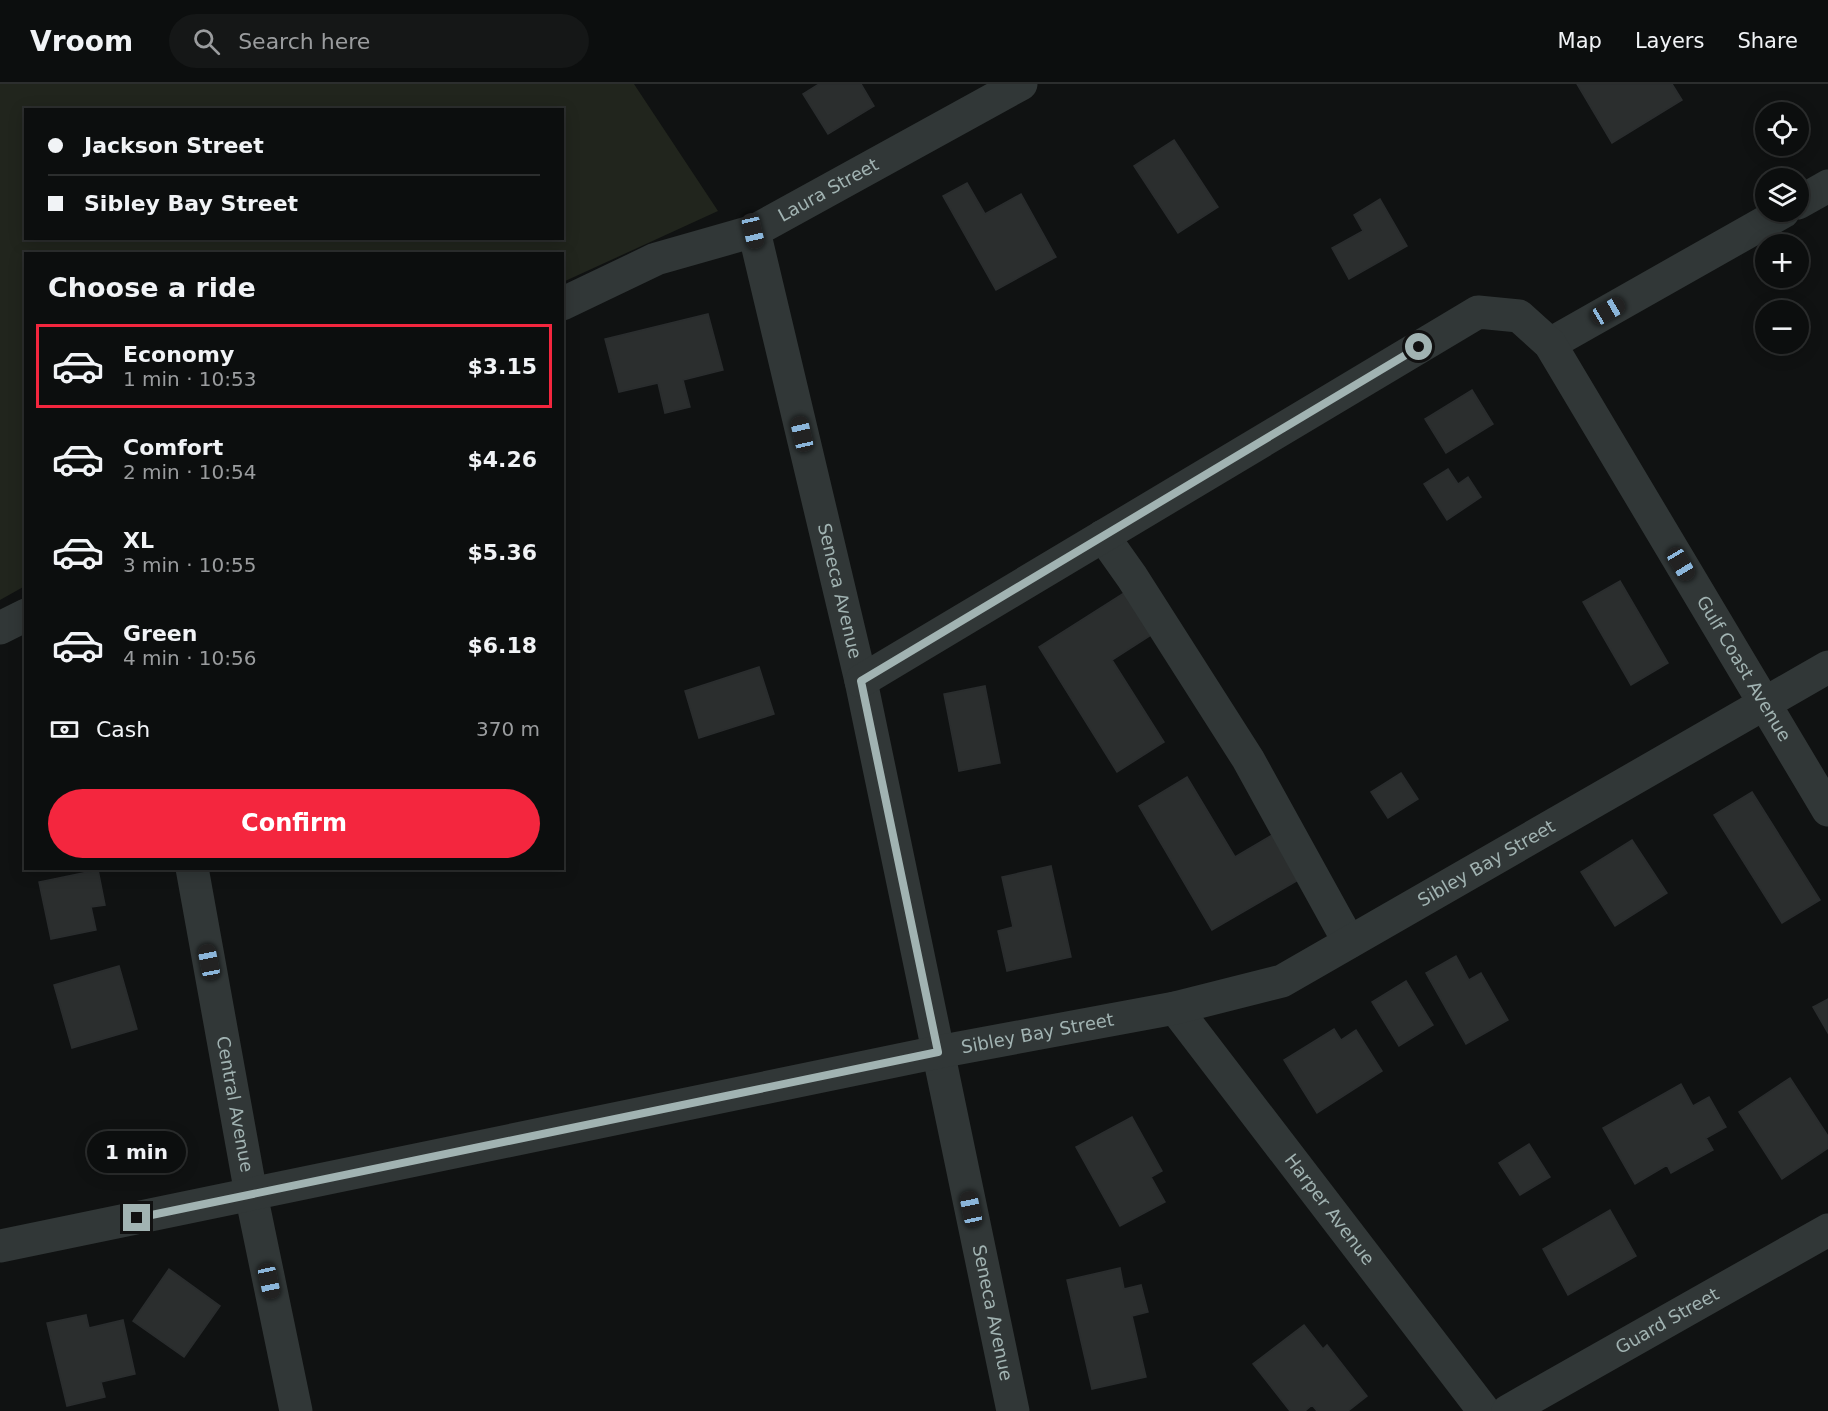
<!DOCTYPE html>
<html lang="en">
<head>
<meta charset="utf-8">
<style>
  body { margin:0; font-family:"DejaVu Sans",sans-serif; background:#151717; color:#f1f3f6; height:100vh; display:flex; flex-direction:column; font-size:22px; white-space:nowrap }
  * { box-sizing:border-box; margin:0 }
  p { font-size:20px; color:#9a9c9e }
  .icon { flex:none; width:33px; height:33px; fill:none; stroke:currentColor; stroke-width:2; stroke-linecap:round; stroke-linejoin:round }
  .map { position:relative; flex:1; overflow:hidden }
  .drawer { position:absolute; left:24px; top:168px; width:540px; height:618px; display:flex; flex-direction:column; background:#0c0e0e; border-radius:0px; box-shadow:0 3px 15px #0003,0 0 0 2px #2c2e2e }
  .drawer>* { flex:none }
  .guide { position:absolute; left:24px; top:24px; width:540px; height:132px; border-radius:0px; box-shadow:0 3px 15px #0003,0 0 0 2px #2c2e2e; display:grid; align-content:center; height:132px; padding:0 24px; background:#0c0e0e }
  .controls { position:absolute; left:1755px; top:18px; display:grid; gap:12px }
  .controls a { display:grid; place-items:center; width:54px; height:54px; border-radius:50%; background:#0c0e0e; box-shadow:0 3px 15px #0003,0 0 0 2px #2c2e2e; font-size:30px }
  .end { position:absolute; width:27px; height:27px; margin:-14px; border:8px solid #a1b3b2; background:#111; box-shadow:0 0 0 3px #111 }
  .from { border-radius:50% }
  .bubble { position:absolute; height:42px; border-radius:21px; background:#0c0e0e; box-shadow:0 3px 15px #0003,0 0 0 2px #2c2e2e; font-size:20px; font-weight:700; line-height:42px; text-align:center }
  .car { position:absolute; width:18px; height:36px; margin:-18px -9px; border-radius:8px; box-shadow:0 0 4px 2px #0007; background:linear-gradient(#222 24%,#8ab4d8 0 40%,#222 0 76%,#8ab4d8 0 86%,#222 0) }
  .guide b { display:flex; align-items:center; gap:21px; height:57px; font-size:22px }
  .guide b+b { border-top:2px solid #2c2e2e }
  .guide i { width:15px; height:15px; background:#f1f3f6 }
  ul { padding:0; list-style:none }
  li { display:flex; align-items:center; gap:18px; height:84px; margin:0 12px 9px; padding:0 12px; border:3px solid transparent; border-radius:0px }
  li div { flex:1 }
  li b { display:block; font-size:22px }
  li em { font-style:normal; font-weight:700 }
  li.current { border-color:#f4263e }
  li>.icon { width:54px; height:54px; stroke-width:1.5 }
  h2 { padding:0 24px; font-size:27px; line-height:72px }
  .pay { display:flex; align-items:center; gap:15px; height:66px; padding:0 24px; font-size:22px }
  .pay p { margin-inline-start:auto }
  .action { display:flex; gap:12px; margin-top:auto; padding:12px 24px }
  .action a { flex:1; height:69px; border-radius:36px; background:#f4263e; color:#fff; font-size:24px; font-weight:700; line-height:69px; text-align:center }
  header { display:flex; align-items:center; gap:36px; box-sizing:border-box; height:84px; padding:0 30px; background:#0c0e0e; border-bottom:2px solid #2c2e2e }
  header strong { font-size:28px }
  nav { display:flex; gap:33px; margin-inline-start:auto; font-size:21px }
  .search { width:420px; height:54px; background:#151717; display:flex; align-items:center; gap:15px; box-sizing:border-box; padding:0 21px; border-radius:33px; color:#9a9c9e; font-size:22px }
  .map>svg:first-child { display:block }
</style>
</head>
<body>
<header>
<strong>Vroom</strong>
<div class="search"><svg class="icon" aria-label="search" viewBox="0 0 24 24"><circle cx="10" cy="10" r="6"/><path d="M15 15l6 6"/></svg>Search here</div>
<nav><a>Map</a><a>Layers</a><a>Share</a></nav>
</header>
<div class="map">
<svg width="1828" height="1327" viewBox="0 0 1828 1327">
  <rect width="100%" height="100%" fill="#101212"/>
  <path fill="#21251d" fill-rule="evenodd" d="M 0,0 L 634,0 L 718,127 L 563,198 L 562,170 L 26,170 L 25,502 L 0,516 ZM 26,26 L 562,26 L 562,154 L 26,154 Z"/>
  <path fill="#2b2e2e" stroke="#2a2d2e" stroke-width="1.5" d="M 819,0 L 861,0 L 874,22 L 828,50 L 803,10 Z
    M 1577,0 L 1672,0 L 1682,16 L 1612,59 Z
    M 1174,56 L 1218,123 L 1178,149 L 1134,82 Z
    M 967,99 L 985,130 L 1021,110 L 1056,173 L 996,206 L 943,112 Z
    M 1380,115 L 1407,162 L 1349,195 L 1332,164 L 1363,147 L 1354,131 Z
    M 708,230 L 723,286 L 683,296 L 690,323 L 665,329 L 658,299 L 619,308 L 605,255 Z
    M 1472,306 L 1493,340 L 1446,369 L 1425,335 Z
    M 1448,385 L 1458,400 L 1468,393 L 1481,413 L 1447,436 L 1424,400 Z
    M 1620,497 L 1668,579 L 1631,601 L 1583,518 Z
    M 1124,509 L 1151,551 L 1112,576 L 1164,658 L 1117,688 L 1039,563 Z
    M 759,583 L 774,630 L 699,654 L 685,607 Z
    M 985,602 L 1000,679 L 959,687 L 944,610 Z
    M 1401,689 L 1418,715 L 1388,734 L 1371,708 Z
    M 1187,693 L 1235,773 L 1274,750 L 1300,795 L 1212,846 L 1139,722 Z
    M 1752,708 L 1820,816 L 1782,839 L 1714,731 Z
    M 1632,756 L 1667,809 L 1615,842 L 1581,788 Z
    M 1051,782 L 1071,873 L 1007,887 L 998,847 L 1013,843 L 1002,793 Z
    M 98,786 L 105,821 L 91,823 L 96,846 L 51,855 L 39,798 Z
    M 1456,872 L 1469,896 L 1481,889 L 1508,936 L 1466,960 L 1426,889 Z
    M 119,882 L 137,945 L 72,964 L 54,901 Z
    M 1406,897 L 1433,941 L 1399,962 L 1372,918 Z
    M 1828,915 L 1828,949 L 1813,923 Z
    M 1334,945 L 1341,956 L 1356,946 L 1382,987 L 1317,1029 L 1284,976 Z
    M 1790,994 L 1828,1052 L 1828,1064 L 1782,1095 L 1739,1028 Z
    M 1681,1000 L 1693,1022 L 1709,1013 L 1726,1043 L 1706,1054 L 1713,1066 L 1671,1089 L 1667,1081 L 1635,1100 L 1603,1044 Z
    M 1132,1033 L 1162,1087 L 1151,1093 L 1165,1118 L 1120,1142 L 1076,1063 Z
    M 1529,1060 L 1550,1093 L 1520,1111 L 1499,1079 Z
    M 1610,1126 L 1636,1172 L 1568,1211 L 1543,1165 Z
    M 1120,1184 L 1124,1205 L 1141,1201 L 1148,1228 L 1132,1232 L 1146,1293 L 1092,1305 L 1067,1196 Z
    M 169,1185 L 220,1222 L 184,1273 L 133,1237 Z
    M 86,1231 L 89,1244 L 123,1236 L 135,1290 L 101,1298 L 105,1313 L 67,1322 L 47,1239 Z
    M 1304,1241 L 1323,1265 L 1327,1261 L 1367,1312 L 1348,1327 L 1317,1327 L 1312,1321 L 1305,1327 L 1290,1327 L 1253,1280 Z"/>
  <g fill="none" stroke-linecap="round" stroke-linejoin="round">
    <g stroke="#313737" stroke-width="33">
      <path d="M 1798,119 L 1828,102"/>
      <path id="s1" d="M 754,147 L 861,597 L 1013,1327"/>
      <path id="s2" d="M 562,220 L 656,175 L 754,147 L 1021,0"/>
      <path d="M 1550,260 L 1783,128"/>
      <path d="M 1103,452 L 1132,493 L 1248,675 L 1349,858"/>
      <path d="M 0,544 L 26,531"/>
      <path id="s3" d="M 861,597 L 1478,228 L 1519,232 L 1550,260 L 1828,726"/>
      <path id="s4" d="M 192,784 L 251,1110 L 296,1327"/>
      <path id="s5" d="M 1175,924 L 1484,1327"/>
      <path id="s6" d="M 0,1162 L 938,968 L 1175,924 L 1282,897 L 1828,583"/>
      <path id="s7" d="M 1508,1327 L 1828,1146"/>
    </g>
  </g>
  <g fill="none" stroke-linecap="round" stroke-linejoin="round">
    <path stroke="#a1b3b2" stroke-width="8" d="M 137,1134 L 938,968 L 861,597 L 1419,263"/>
  </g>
  <g text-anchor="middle" stroke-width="6" stroke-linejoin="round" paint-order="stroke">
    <g font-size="18" fill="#a1b3b2" stroke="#0b0d0d">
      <text dy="6" stroke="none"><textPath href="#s2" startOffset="291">Laura Street</textPath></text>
      <text dy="6" stroke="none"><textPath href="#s1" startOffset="370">Seneca Avenue</textPath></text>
      <text dy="6" stroke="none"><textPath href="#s3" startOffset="1180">Gulf Coast Avenue</textPath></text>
      <text dy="6" stroke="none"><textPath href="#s6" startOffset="1545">Sibley Bay Street</textPath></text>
      <text dy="6" stroke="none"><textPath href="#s6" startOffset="1059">Sibley Bay Street</textPath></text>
      <text dy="6" stroke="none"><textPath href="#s4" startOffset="240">Central Avenue</textPath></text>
      <text dy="6" stroke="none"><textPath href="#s5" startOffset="254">Harper Avenue</textPath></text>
      <text dy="6" stroke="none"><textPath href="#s1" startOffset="1108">Seneca Avenue</textPath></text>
      <text dy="6" stroke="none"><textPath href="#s7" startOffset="183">Guard Street</textPath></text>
    </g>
  </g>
</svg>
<div class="controls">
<a><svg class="icon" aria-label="locate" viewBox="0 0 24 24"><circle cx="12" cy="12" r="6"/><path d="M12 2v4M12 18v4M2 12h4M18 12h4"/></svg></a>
<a><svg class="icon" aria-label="layers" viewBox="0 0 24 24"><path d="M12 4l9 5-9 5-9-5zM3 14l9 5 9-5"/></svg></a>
<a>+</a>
<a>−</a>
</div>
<i class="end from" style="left:1419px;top:263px"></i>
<i class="end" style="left:137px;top:1134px"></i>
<div class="bubble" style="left:87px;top:1047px;width:99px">1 min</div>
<i class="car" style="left:753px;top:147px;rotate:167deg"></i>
<i class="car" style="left:1608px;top:227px;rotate:60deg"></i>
<i class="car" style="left:802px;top:350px;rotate:347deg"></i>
<i class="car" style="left:1681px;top:480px;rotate:149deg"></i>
<i class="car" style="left:209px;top:878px;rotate:349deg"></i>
<i class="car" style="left:971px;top:1125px;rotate:348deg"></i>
<i class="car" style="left:269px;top:1197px;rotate:168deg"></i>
<div class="guide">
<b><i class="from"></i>Jackson Street</b>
<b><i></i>Sibley Bay Street</b>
</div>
<section class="drawer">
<h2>Choose a ride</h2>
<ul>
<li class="current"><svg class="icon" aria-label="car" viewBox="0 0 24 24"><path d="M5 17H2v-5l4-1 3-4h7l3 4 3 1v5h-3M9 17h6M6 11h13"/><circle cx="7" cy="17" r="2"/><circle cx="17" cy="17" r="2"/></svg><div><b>Economy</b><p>1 min · 10:53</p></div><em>$3.15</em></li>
<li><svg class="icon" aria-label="car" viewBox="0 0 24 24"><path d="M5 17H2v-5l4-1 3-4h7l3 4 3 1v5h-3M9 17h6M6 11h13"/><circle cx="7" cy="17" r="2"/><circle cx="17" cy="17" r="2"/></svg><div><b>Comfort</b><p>2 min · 10:54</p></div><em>$4.26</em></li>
<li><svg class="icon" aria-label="car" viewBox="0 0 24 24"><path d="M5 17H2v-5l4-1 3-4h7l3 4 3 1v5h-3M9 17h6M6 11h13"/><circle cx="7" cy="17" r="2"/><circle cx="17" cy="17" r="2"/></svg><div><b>XL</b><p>3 min · 10:55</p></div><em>$5.36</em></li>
<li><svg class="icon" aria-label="car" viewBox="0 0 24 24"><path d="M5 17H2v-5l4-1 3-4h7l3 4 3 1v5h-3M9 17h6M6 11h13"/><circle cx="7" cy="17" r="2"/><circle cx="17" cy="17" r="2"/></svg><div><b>Green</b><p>4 min · 10:56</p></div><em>$6.18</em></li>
</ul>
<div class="pay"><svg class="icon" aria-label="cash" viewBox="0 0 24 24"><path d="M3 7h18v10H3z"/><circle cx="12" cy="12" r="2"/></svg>Cash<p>370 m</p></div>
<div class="action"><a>Confirm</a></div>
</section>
</div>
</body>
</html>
